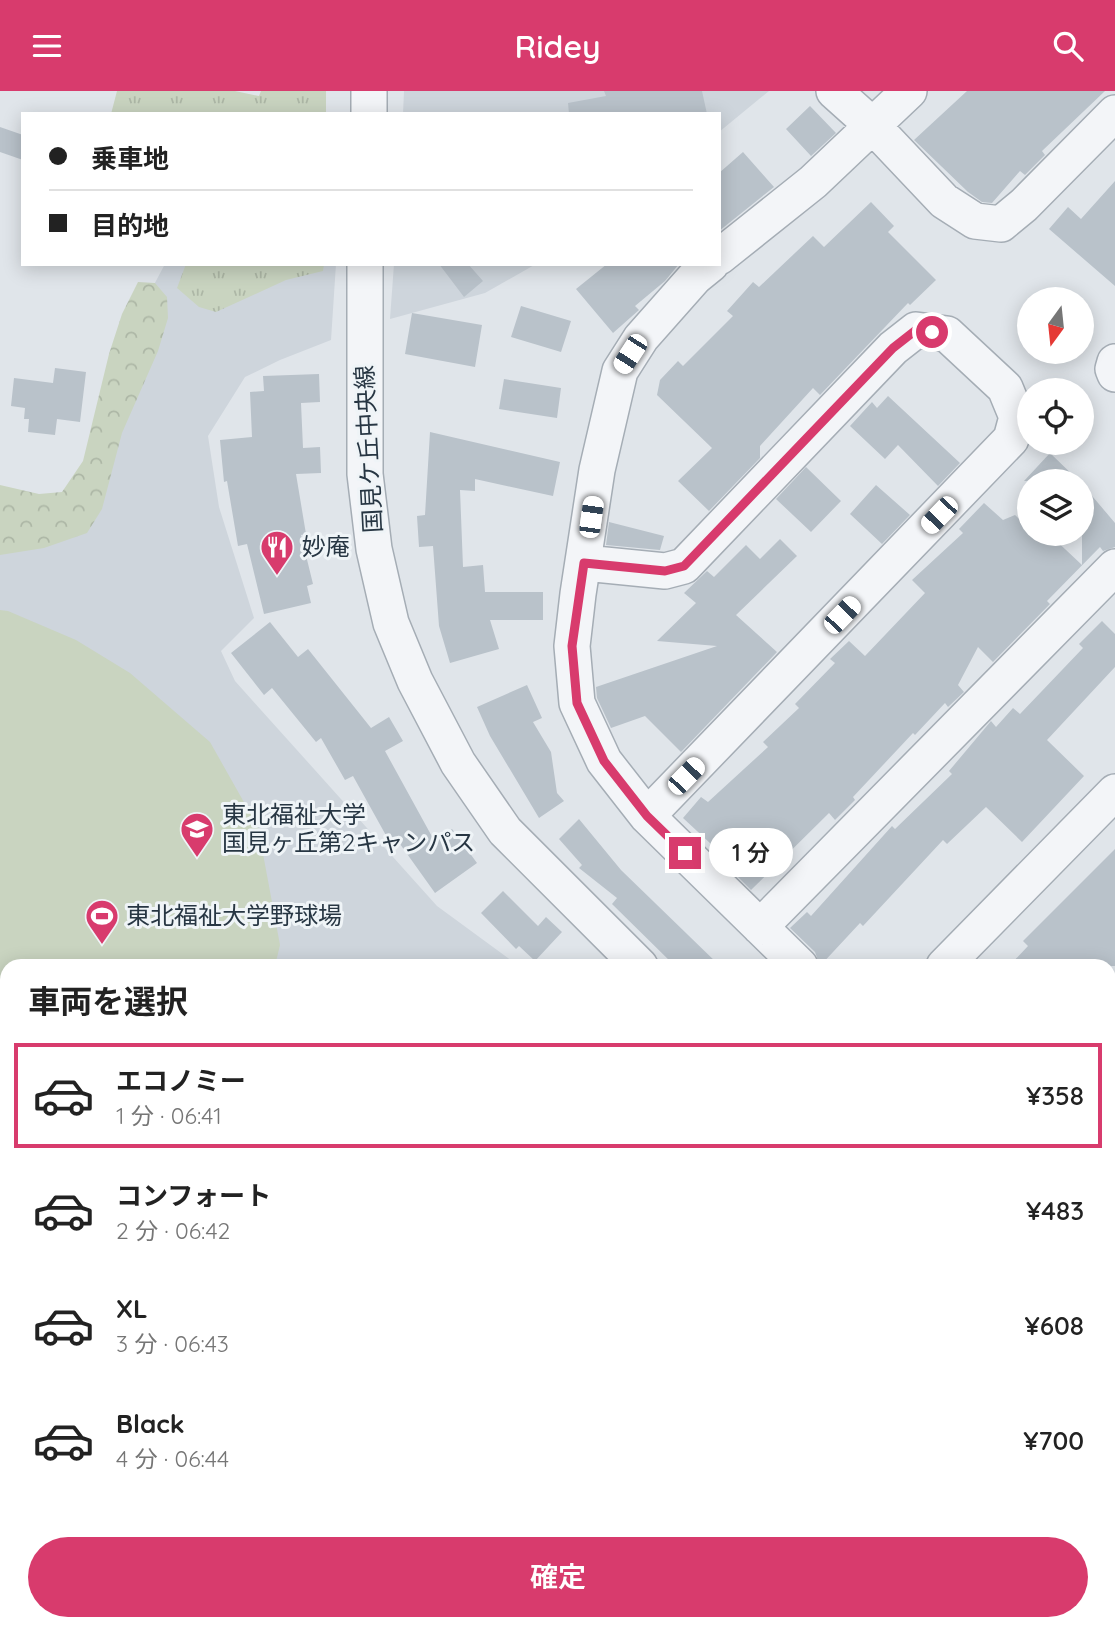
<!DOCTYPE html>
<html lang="ja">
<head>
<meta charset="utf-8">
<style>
  body { margin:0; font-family:Quicksand,"Noto Sans JP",sans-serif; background:#f6f6f6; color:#222; height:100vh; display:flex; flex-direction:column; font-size:26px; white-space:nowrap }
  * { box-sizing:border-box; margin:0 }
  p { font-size:23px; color:#767676 }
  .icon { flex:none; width:38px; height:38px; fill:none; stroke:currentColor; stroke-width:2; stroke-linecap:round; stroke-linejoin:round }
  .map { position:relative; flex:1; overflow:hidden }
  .panel { position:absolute; left:0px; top:868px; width:1116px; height:672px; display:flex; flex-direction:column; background:#fff; border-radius:21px 21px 0 0; box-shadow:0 4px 18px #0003 }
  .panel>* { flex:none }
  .top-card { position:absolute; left:21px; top:21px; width:700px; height:154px; border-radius:0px; box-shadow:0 4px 18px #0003; display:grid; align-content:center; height:154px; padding:0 28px; background:#fff }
  .needle { width:46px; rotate:195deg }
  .tools { position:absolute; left:1017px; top:196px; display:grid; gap:14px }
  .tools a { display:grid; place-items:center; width:77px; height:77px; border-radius:50%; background:#fff; box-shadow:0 4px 18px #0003; font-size:35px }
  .end { position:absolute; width:32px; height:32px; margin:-16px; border:9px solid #d83b6d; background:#fff; box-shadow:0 0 0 4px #fff }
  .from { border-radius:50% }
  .bubble { position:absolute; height:49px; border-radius:24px; background:#fff; box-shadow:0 4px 18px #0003; font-size:23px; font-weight:600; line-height:49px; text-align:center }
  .car { position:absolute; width:21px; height:42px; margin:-21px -10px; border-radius:9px; box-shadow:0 0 5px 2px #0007; background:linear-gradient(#fff 24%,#345 0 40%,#fff 0 76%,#345 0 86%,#fff 0) }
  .top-card b { display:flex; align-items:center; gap:24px; height:66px; font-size:26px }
  .top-card b+b { border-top:2px solid #e0e0e0 }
  .top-card i { width:18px; height:18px; background:#222 }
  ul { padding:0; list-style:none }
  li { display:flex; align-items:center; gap:21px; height:105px; margin:0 14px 10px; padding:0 14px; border:4px solid transparent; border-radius:0px }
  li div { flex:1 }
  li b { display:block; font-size:26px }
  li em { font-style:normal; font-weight:600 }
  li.selected { border-color:#d83b6d }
  li>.icon { width:63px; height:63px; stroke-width:1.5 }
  h2 { padding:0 28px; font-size:32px; line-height:84px }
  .cta { display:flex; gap:14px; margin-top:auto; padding:14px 28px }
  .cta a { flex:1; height:80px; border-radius:42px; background:#d83b6d; color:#fff; font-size:28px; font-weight:600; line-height:80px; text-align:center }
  header { display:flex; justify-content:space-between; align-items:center; height:91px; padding:0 28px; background:#d83b6d; color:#fff; font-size:32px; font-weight:600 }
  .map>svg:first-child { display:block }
</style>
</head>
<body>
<header><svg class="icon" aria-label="menu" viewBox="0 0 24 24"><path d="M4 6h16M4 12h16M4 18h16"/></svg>Ridey<svg class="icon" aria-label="search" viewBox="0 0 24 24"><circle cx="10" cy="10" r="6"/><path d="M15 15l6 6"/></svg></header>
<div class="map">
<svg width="1115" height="1540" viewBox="0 0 1115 1540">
  <defs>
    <pattern id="grass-tufts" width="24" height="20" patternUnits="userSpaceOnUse" patternTransform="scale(1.75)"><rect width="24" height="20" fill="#c9d4c0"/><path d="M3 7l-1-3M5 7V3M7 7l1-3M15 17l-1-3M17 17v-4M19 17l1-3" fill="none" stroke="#adb7a6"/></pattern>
    <pattern id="forest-crowns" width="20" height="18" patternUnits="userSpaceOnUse" patternTransform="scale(1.75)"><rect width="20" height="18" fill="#c9d4c0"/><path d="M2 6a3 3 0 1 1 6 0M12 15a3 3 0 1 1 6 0" fill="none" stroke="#adb7a6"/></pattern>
  </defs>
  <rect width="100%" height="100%" fill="#e0e5ea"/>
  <path fill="#ced5dc" d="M 404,0 L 769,0 L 719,41 L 719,23 L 403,23 Z
    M 165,173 L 336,173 L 331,249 L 280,269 L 245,286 L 208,345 L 219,416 L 254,527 L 221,560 L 235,590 L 437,815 L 519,875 L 7,875 L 7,1358 L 0,1360 L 0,419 L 94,414 L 108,280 Z
    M 394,173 L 536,173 L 485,202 L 390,228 Z"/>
  <path fill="url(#grass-tufts)" d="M 117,0 L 235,0 L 259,5 L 261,0 L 326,0 L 326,23 L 111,23 Z
    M 186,173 L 324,173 L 323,180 L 286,189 L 216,221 L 199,216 L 177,197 Z"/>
  <path fill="url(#forest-crowns)" d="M 138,191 L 155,192 L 167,206 L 168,227 L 158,260 L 122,342 L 102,418 L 87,442 L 44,457 L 0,464 L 0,394 L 39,403 L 62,401 L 83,370 L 109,263 L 122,223 Z"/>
  <path fill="#c9d4c0" d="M 0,519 L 8,520 L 76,549 L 130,582 L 210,651 L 258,736 L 280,854 L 275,875 L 7,875 L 7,1167 L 0,1171 Z"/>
  <path fill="#b9c2ca" d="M 604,0 L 702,0 L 707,23 L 569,23 L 568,12 L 606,5 Z
    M 967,0 L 1105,0 L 1042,60 L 1045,64 L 1025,84 L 1020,80 L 992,112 L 982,111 L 968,101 L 914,49 Z
    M 810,15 L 836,42 L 811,65 L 786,38 Z
    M 0,36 L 23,44 L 23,69 L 0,61 Z
    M 743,61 L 774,96 L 719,140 L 719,82 Z
    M 1115,90 L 1115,195 L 1049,138 L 1068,116 L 1081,128 Z
    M 871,111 L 894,135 L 888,141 L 936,189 L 910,214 L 908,212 L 820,304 L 813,297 L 760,355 L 760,367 L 709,420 L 678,390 L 712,357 L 657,304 L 660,289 L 678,270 L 683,275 L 733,225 L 727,220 L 753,191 L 759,196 L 813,145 L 824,156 Z
    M 439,173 L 468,173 L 483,190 L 464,206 Z
    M 607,173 L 679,173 L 665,190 L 635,215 L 639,219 L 613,242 L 576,198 Z
    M 521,215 L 571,230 L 561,261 L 511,246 Z
    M 412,222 L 482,234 L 475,276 L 405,263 Z
    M 55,277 L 86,281 L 80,331 L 57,328 L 55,344 L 28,341 L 29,328 L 24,328 L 25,317 L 11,315 L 14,287 L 53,292 Z
    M 319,283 L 320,311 L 301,312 L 303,357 L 320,356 L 321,382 L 296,383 L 306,443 L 301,444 L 313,493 L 307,495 L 311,512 L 264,523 L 247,453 L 238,455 L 227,390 L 224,391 L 220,349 L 252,346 L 250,301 L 264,300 L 263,285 Z
    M 504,288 L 561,297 L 557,327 L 499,318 Z
    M 888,305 L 960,372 L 938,395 L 898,354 L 885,368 L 850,335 L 872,311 L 877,317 Z
    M 430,341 L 560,371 L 553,405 L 475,388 L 475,400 L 460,399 L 463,476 L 483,474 L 485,501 L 543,501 L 543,529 L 490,529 L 499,558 L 450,572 L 439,535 L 433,455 L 419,456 L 417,425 L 425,424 Z
    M 1050,362 L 1079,390 L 1024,390 Z
    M 806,376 L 841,410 L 811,441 L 776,408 Z
    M 1082,393 L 1115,432 L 1115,456 L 1103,460 L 1100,456 L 1047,510 L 1050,513 L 993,571 L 978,556 L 958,594 L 964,601 L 948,616 L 945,612 L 915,644 L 913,642 L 853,706 L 855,709 L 835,729 L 829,722 L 751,799 L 735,783 L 739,779 L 683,727 L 701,706 L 708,711 L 768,656 L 763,651 L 799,617 L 795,613 L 835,572 L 830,568 L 849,550 L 865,565 L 925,502 L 912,489 L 963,442 L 959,438 L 984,412 L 1003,429 L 1015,424 L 1029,437 L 1029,443 L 1049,443 L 1082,474 Z
    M 876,394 L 910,424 L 882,453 L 850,423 Z
    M 609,431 L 664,445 L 660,459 L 606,454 Z
    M 780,448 L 797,465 L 736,524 L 777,561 L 681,661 L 645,625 L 611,637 L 597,607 L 596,596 L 717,555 L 657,550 L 696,512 L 684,502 L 707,480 L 714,486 L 746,454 L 760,468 Z
    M 1102,530 L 1115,543 L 1115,576 L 1047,649 L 1084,685 L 1022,751 L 986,716 L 947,753 L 943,749 L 863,835 L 860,832 L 820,875 L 815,861 L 790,837 L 807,821 L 811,825 L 892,735 L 895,738 L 952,683 L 949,680 L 991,630 L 996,636 L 1013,617 L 1020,623 L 1083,557 L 1079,553 Z
    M 270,531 L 298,566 L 308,558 L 371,637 L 389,626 L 403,650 L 385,660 L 435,751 L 452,738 L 477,772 L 435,802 L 400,753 L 393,757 L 353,685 L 345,689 L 321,647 L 316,651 L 272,597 L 264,604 L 231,562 Z
    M 527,594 L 542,627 L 533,631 L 551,661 L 557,702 L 564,710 L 539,727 L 490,645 L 477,616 Z
    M 579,728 L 621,779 L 720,875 L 675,875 L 612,813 L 617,807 L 579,777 L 582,774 L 559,748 Z
    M 1115,758 L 1115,875 L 1009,875 L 1028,855 L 1023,850 Z
    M 503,800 L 538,835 L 546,826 L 562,841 L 535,870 L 519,855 L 516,858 L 481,822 Z"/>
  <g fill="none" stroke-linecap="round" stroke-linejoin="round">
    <defs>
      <path id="minor" d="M 834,0 L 873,35 L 944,110 L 975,130 L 1001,133 L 1024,114 L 1115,22
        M 369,23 L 369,0
        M 719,166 L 813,91 L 909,0
        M 365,173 L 365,383 L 374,458 L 391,532 L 415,590 L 458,672 L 505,740 L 640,875
        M 711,173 L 695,186 L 641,247 L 620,280 L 597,379 L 578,503 L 572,555 L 577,612 L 604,670 L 647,725 L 800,875
        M 1115,271 L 1113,278 L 1115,283
        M 585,472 L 665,480 L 684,475 L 893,257 L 916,239 L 947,243 L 1005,297 L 1017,326 L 1011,348 L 647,725
        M 760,836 L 1115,476
        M 944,875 L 1115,701
        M 1110,934 L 1115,928
        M 1110,1132 L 1115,1140
        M 0,1409 L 7,1406
        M 146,1533 L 150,1540
        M 369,1533 L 372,1540
        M 521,1533 L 525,1540
        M 678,1533 L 680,1540
        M 837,1533 L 838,1540
        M 990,1533 L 991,1540
        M 1087,1533 L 1088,1540"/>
    </defs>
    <use href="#minor" stroke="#a5adb5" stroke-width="38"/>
    <use href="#minor" stroke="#f3f5f8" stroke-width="35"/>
  </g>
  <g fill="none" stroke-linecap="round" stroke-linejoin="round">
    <path stroke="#d83b6d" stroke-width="9" d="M 685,762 L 647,725 L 604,670 L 577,612 L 572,555 L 584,472 L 665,480 L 684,475 L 893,257 L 916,239 L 932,241"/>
  </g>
  <defs>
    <symbol id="restaurant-pin" viewBox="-11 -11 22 30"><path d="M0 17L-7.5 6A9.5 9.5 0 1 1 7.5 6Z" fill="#d83b6d" stroke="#eff4f7"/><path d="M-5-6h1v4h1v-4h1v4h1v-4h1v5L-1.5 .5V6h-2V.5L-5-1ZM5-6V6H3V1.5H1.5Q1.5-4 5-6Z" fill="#fff"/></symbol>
    <symbol id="university-pin" viewBox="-11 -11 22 30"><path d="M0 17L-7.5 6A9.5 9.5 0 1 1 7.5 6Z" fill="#d83b6d" stroke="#eff4f7"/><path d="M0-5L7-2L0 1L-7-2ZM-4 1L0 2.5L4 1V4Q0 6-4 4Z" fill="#fff"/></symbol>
    <symbol id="stadium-pin" viewBox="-11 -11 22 30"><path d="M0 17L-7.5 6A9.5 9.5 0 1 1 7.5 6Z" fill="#d83b6d" stroke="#eff4f7"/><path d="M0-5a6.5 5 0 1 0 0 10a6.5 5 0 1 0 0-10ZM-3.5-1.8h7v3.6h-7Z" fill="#fff"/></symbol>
  </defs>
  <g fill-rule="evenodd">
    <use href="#restaurant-pin" x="258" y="437" width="38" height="52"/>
    <use href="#university-pin" x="178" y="719" width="38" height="52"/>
    <use href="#stadium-pin" x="83" y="806" width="38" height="52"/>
  </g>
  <g text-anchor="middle" stroke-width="6" stroke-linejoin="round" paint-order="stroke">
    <g font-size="24" fill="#273643" stroke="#eff4f7">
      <text transform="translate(369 358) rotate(-93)" y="8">国見ケ丘中央線</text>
    </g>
    <g font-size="24" fill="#273643" stroke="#eff4f7" text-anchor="start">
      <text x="302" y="464">妙庵</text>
      <text x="222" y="732">東北福祉大学<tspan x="222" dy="28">国見ヶ丘第2キャンパス</tspan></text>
      <text x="126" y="833">東北福祉大学野球場</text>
    </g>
  </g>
</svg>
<div class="tools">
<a><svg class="needle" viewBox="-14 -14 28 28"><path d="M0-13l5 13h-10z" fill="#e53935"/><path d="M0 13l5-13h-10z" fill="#767676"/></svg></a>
<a><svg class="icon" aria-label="locate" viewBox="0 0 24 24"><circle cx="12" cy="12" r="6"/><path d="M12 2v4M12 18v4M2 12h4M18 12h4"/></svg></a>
<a><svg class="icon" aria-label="layers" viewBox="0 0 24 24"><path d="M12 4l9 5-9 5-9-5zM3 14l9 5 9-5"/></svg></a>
</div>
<i class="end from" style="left:932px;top:241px"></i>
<i class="end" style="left:685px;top:762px"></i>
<div class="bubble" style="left:709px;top:737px;width:84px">1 分</div>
<i class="car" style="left:630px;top:263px;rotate:213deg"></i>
<i class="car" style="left:939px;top:424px;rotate:224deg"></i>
<i class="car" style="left:591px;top:426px;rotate:8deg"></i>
<i class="car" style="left:842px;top:524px;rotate:44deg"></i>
<i class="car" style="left:686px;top:685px;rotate:44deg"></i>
<div class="top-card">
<b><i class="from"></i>乗車地</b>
<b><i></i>目的地</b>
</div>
<section class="panel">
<h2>車両を選択</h2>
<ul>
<li class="selected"><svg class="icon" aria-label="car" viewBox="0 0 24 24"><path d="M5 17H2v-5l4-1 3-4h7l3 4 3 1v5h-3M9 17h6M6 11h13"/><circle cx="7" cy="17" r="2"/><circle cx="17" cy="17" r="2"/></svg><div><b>エコノミー</b><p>1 分 · 06:41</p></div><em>¥358</em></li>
<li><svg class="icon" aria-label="car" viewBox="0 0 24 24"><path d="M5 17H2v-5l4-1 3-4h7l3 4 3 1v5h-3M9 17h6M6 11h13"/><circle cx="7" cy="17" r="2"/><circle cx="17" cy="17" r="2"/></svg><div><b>コンフォート</b><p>2 分 · 06:42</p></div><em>¥483</em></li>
<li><svg class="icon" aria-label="car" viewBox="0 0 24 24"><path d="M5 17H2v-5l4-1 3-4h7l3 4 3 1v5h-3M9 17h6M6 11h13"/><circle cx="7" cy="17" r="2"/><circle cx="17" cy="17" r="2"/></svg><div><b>XL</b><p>3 分 · 06:43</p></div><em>¥608</em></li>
<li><svg class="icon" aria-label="car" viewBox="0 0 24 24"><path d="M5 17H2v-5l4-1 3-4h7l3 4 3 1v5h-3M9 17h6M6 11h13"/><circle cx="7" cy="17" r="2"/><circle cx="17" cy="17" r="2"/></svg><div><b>Black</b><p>4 分 · 06:44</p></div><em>¥700</em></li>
</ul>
<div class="cta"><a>確定</a></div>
</section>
</div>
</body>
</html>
